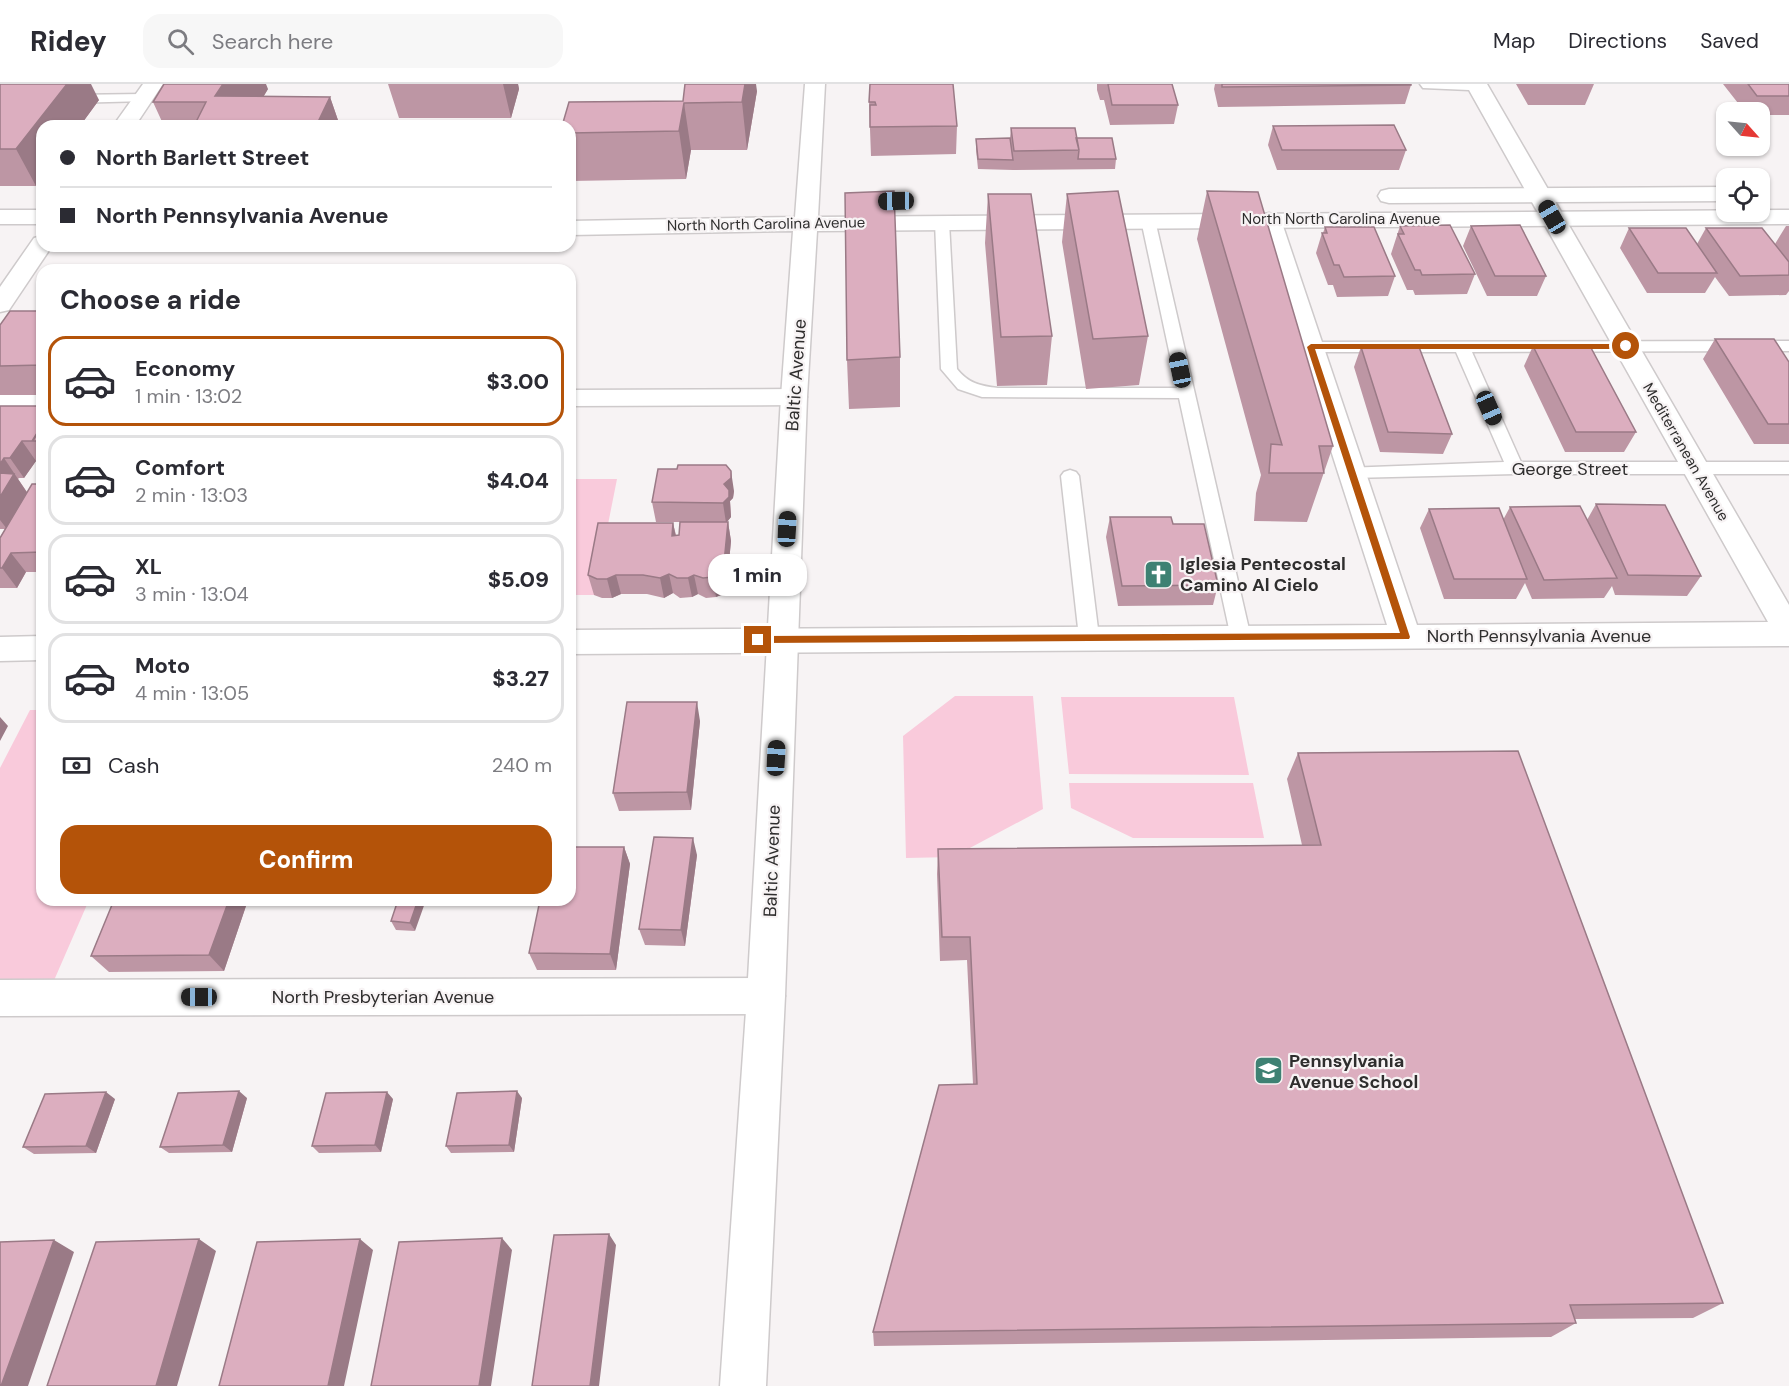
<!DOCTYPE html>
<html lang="en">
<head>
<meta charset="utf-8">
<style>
  body { margin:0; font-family:"DM Sans",sans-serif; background:#f7f7f7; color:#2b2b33; height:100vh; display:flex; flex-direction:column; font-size:22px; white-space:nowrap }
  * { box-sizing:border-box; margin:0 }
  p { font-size:20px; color:#7c7c81 }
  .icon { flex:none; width:33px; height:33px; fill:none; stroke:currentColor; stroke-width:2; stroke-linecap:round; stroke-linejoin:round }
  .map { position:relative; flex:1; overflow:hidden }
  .details { position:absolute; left:36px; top:180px; width:540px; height:642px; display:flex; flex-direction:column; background:#fff; border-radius:18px; box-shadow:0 2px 4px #0004 }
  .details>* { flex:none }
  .top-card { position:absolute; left:36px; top:36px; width:540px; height:132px; border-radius:18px; box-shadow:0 2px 4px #0004; display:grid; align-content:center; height:132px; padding:0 24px; background:#fff }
  .needle { width:39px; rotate:117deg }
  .controls { position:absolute; left:1716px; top:18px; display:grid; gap:12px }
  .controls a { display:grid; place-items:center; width:54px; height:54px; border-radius:12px; background:#fff; box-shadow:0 2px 4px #0004; font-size:30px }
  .end { position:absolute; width:27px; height:27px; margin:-14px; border:8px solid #b45309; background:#fff; box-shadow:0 0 0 3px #fff }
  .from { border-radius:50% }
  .bubble { position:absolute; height:42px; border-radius:18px; background:#fff; box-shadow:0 2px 4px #0004; font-size:20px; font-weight:800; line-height:42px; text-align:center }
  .car { position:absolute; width:18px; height:36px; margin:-18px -9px; border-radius:8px; box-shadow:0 0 4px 2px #0007; background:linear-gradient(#222 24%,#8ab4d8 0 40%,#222 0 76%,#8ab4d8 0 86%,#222 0) }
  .top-card b { display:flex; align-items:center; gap:21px; height:57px; font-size:22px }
  .top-card b+b { border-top:2px solid #e1e1e2 }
  .top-card i { width:15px; height:15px; background:#2b2b33 }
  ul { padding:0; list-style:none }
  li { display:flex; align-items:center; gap:18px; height:90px; margin:0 12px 9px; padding:0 12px; border:3px solid #e1e1e2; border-radius:18px }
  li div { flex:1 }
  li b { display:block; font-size:22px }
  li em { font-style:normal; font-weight:800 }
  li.current { border-color:#b45309 }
  li>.icon { width:54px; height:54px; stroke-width:1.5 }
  h2 { padding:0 24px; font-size:27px; line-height:72px }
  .pay { display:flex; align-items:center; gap:15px; height:66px; padding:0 24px; font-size:22px }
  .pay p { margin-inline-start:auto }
  .action { display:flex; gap:12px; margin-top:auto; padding:12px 24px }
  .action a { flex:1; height:69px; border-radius:18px; background:#b45309; color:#fff; font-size:24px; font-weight:800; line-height:69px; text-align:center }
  header { display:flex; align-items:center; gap:36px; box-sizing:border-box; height:84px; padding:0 30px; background:#fff; border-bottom:2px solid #e1e1e2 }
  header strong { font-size:28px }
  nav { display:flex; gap:33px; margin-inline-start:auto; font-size:21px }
  .search { width:420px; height:54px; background:#f7f7f7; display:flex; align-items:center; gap:15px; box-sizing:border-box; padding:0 21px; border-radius:18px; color:#7c7c81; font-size:22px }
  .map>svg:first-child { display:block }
</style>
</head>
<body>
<header>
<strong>Ridey</strong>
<div class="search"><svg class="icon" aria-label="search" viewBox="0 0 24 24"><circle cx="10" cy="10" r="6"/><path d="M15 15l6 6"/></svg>Search here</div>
<nav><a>Map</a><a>Directions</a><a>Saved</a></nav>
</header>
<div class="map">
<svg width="1789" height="1302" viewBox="0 0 1789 1302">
  <rect width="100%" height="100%" fill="#f7f3f4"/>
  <path fill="#f9cadb" d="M 570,395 L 617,395 L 594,511 L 570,511 Z
    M 955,612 L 1033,612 L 1043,725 L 953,773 L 906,774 L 903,652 Z
    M 1061,613 L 1234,613 L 1249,691 L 1069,690 Z
    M 30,626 L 42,626 L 42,816 L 89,816 L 52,901 L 0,901 L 0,684 Z
    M 1069,699 L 1253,699 L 1264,754 L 1133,754 L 1071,724 Z"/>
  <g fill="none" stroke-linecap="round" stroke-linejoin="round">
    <defs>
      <path id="service" d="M 143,10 L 150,14 L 148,17 L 70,19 L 63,15 L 70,11 Z
        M 1148,132 L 1155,136 L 1251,554 L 1248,559 L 1241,561 L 1234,559 L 1231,554 L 1179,314 L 982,313 L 958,305 L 941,285 L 935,138 L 942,134 L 949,138 L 957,285 C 968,299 980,302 998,304 L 1177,304 L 1141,136 Z
        M 1789,257 L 1789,267 L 1472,268 L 1521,378 L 1789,378 L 1789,390 L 1515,390 L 1351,394 L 1345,392 L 1342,388 L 1345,384 L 1504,378 L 1456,268 L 1311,268 L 1303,263 L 1311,258 Z
        M 1070,386 L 1076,388 L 1079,392 L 1099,553 L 1096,558 L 1089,560 L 1082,558 L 1079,553 L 1061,392 L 1064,388 Z"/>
      <path id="minor" d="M 1420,0 L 1487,0 L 1789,521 L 1789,562 L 570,570 L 570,546 L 1387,541 L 1257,136 L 1261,131 L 1269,129 L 1277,131 L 1281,136 L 1417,541 L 1768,538 L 1469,6 L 1423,4 Z
        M 794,305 L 803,307 L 807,313 L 803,319 L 794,321 L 570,322 L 570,306 Z
        M 0,307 L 42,307 L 42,325 L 0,325 Z
        M 42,552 L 42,576 L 0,577 L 0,553 Z
        M 766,894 L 779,900 L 785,912 L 779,924 L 766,930 L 0,932 L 0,896 Z"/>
      <path id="tertiary" d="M 143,0 L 163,0 L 135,42 L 113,42 Z
        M 805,0 L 825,0 L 818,133 L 1789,126 L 1789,140 L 817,147 L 807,313 L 785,912 L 766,1302 L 720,1302 L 747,912 L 781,313 L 793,147 L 570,151 L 570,137 L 795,133 Z
        M 1726,103 L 1726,117 L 1389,119 L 1381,117 L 1378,112 L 1381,107 L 1389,105 Z
        M 0,126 L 42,126 L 42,140 L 0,140 Z
        M 42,152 L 42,162 L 52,162 L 9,226 L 0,228 L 0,203 L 34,154 Z"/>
    </defs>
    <use href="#service" stroke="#cecacb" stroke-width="3"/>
    <use href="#minor" stroke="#cecacb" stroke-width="3"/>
    <use href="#tertiary" stroke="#cecacb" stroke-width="3"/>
    <use href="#service" fill="#fff" fill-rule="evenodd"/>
    <use href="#minor" fill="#fff" fill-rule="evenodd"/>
    <use href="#tertiary" fill="#fff" fill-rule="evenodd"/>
  </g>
  <path fill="#bd96a4" d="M 0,0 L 99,16 L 36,102 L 0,102 Z
    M 388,0 L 518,0 L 519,5 L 511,34 L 399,34 Z
    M 870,0 L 957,42 L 956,70 L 871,72 L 869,18 Z
    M 1097,0 L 1172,0 L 1178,21 L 1174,40 L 1110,41 L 1104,16 L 1100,16 L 1097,6 Z
    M 1215,0 L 1411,0 L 1411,1 L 1405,20 L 1218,23 L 1214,5 Z
    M 1516,0 L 1594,0 L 1585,21 L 1528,21 Z
    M 1723,0 L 1789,0 L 1789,31 L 1760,31 L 1760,28 L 1745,28 Z
    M 268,5 L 263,13 L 330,13 L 340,42 L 164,42 L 153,18 Z
    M 757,7 L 747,66 L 691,66 L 686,95 L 570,97 L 570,42 L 683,17 Z
    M 1273,42 L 1406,66 L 1399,86 L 1277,86 L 1268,61 Z
    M 1011,44 L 1076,54 L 1116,75 L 1115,85 L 1013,86 L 978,85 L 976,65 L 976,55 L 1010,54 Z
    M 1207,107 L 1333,362 L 1307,438 L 1254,437 L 1256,409 L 1261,391 L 1197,155 Z
    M 988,110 L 1052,252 L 1047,301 L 997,302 L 985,159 Z
    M 1067,110 L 1148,252 L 1139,301 L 1086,305 L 1062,158 Z
    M 1400,142 L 1475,190 L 1467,210 L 1415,211 L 1413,206 L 1407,206 L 1391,170 Z
    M 1471,142 L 1546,192 L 1537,212 L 1487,212 L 1463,162 Z
    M 1786,142 L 1789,142 L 1789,207 L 1786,211 L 1729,212 L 1715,193 L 1705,209 L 1647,209 L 1620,164 L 1629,144 L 1697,160 L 1706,144 L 1775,160 Z
    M 1325,143 L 1395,192 L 1388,212 L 1337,213 L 1333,201 L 1328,201 L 1316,169 L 1322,149 L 1323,149 Z
    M 42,227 L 42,311 L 0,311 L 0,241 Z
    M 1715,255 L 1789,278 L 1789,360 L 1754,360 L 1703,275 Z
    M 1533,262 L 1636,348 L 1624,368 L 1565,368 L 1524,282 Z
    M 1361,263 L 1452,350 L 1443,370 L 1380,368 L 1354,283 Z
    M 900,273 L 900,323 L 849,325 L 847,276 Z
    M 0,322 L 42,322 L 42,377 L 36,377 L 24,394 L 19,394 L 18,395 L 27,408 L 42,400 L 42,488 L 26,488 L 17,504 L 0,504 L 0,454 L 5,445 L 0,445 Z
    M 734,407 L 733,414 L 730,417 L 731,433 L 727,438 L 728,438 L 731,457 L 726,509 L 716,513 L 706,514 L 698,510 L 692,513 L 680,514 L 673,509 L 664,514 L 647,510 L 621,510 L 612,514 L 602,514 L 594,511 L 588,491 L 673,439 L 676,451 L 679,451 L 680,438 L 656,438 L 652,418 Z
    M 1596,420 L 1701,492 L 1687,512 L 1615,511 L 1612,502 L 1604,514 L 1532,515 L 1525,499 L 1516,515 L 1444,515 L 1420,444 L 1429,425 L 1503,436 L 1510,423 L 1587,436 Z
    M 1110,433 L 1173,440 L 1218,501 L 1213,521 L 1118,522 L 1106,453 Z
    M 700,637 L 691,726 L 619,727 L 613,709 Z
    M 1298,669 L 1723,1219 L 1693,1234 L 1575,1235 L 1576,1239 L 1551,1253 L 874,1262 L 873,1248 L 973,1000 L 967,876 L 940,877 L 937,790 L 938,765 L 1302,761 L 1287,695 Z
    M 624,763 L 630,780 L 616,886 L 537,886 L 529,869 Z
    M 697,771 L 685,862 L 645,861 L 639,845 Z
    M 114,816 L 248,816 L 224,887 L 109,888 L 91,872 Z
    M 398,816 L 415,847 L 396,846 L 391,837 Z
    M 247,1014 L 232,1068 L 169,1069 L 160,1063 Z
    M 522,1014 L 514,1068 L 451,1069 L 446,1062 Z
    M 115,1015 L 96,1069 L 34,1070 L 23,1063 Z
    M 393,1015 L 381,1068 L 319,1069 L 312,1062 Z"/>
  <path fill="#9a7a86" d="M 67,0 L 91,0 L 99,16 L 80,42 L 42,42 L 42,94 L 36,102 L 16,65 Z
    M 223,0 L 266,0 L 268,5 L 246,42 L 215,12 Z
    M 503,0 L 518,0 L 519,5 L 511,34 Z
    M 745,0 L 756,0 L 757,7 L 747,66 L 742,18 Z
    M 330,13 L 340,42 L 316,42 Z
    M 684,19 L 691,66 L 686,95 L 679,47 Z
    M 22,357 L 36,377 L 24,394 L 10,374 Z
    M 4,374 L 28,410 L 7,445 L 0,436 L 0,380 Z
    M 731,387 L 734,407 L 733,414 L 730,417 L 731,433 L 726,439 L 723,419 L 724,400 Z
    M 728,438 L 731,457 L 726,509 L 716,513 L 713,493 Z
    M 673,439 L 677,458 L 672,452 Z
    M 11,469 L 26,488 L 17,504 L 2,484 Z
    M 669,490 L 673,509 L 664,514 L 660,494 Z
    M 616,491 L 621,510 L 612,514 L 607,495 Z
    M 694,491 L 698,510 L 692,513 L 688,494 Z
    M 697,618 L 700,637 L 691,726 L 687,708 Z
    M 0,633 L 8,642 L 0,657 Z
    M 693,754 L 697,771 L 685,862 L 681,846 Z
    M 624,763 L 630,780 L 616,886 L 610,870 Z
    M 229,816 L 248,816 L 224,887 L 209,871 Z
    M 418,816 L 426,816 L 415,847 L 410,839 Z
    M 239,1007 L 247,1014 L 232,1068 L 223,1061 Z
    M 517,1007 L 522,1014 L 514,1068 L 509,1061 Z
    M 106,1008 L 115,1015 L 96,1069 L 86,1062 Z
    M 387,1008 L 393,1015 L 381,1068 L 375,1061 Z
    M 609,1150 L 616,1161 L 599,1302 L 590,1302 Z
    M 502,1154 L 512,1166 L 491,1302 L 479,1302 Z
    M 199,1155 L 216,1167 L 177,1302 L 156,1302 Z
    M 360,1155 L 373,1166 L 344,1302 L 328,1302 Z
    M 54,1156 L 74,1168 L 28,1302 L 1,1302 Z"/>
  <path fill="#dcaebf" stroke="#9a7a86" stroke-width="1.5" d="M 0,0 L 67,0 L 16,65 L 0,65 Z
    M 164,0 L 223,0 L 215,12 L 330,13 L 316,42 L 194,42 L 206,18 L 153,18 Z
    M 685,0 L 745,0 L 742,18 L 684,19 L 679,47 L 570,49 L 570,42 L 562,42 L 569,18 L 683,17 Z
    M 870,0 L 953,0 L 957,42 L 870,43 L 870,21 L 876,21 L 875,18 L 869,18 Z
    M 1108,0 L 1172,0 L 1178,21 L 1112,21 Z
    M 1222,0 L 1411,0 L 1411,1 L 1222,3 Z
    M 1748,0 L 1789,0 L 1789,12 L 1757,12 Z
    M 1394,41 L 1406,66 L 1282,66 L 1273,42 Z
    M 1011,44 L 1075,44 L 1079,66 L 1014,67 Z
    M 1010,54 L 1013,76 L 978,75 L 976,55 Z
    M 1076,54 L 1112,54 L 1116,75 L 1078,75 L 1079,66 Z
    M 894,107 L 900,273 L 847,276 L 845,109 Z
    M 1118,107 L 1148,252 L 1093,255 L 1067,110 Z
    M 1207,107 L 1258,108 L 1333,362 L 1319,362 L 1324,389 L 1269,389 L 1271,360 L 1282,361 Z
    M 988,110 L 1031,110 L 1052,252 L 1001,253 Z
    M 1450,141 L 1475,190 L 1422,191 L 1420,186 L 1415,186 L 1398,150 L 1404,150 L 1400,142 Z
    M 1520,141 L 1546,192 L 1495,192 L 1471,142 Z
    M 1325,143 L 1374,143 L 1395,192 L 1344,193 L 1339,181 L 1334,181 L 1322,149 L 1327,149 Z
    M 1629,144 L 1686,144 L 1717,189 L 1658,189 Z
    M 1706,144 L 1762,144 L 1789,178 L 1789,191 L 1740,192 Z
    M 10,227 L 42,227 L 42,281 L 0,282 L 0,241 Z
    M 1715,255 L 1774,255 L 1789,278 L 1789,340 L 1768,340 Z
    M 1533,262 L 1590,262 L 1636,348 L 1576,348 Z
    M 1361,263 L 1419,263 L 1452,350 L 1388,348 Z
    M 0,322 L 42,322 L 42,341 L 33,357 L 22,357 L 10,374 L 4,374 L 0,380 Z
    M 42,341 L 42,357 L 32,357 Z
    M 678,381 L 726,381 L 731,387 L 731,394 L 724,400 L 729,406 L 729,413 L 723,419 L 652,418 L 658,385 L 677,385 Z
    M 0,389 L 14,390 L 0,413 Z
    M 32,400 L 42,400 L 42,468 L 11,469 L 2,484 L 0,484 L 0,454 Z
    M 1596,420 L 1665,421 L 1701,492 L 1628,491 Z
    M 1580,422 L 1617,494 L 1544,496 L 1510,423 Z
    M 1499,424 L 1527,495 L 1454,495 L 1429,425 Z
    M 1110,433 L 1171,433 L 1173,440 L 1204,440 L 1218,501 L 1122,502 Z
    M 680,438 L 728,438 L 723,489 L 713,493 L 703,494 L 694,491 L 688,494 L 677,494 L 669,490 L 660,494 L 643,491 L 616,491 L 607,495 L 597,495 L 588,491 L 598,439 L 673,439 L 672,452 L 679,451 Z
    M 627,618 L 697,618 L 687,708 L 613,709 Z
    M 1518,667 L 1723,1219 L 1570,1221 L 1576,1239 L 873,1248 L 939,1001 L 977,1000 L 970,853 L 942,853 L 938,765 L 1321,761 L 1298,669 Z
    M 654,753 L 693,754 L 681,846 L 639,845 Z
    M 570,763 L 624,763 L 610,870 L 529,869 L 540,816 L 570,816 Z
    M 114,816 L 229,816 L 209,871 L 91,872 Z
    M 398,816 L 418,816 L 410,839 L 391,837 Z
    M 239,1007 L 223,1061 L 160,1063 L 178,1009 Z
    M 517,1007 L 509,1061 L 446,1062 L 457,1009 Z
    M 106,1008 L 86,1062 L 23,1063 L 45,1010 Z
    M 387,1008 L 375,1061 L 312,1062 L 326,1009 Z
    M 609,1150 L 590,1302 L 532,1302 L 554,1151 Z
    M 502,1154 L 479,1302 L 371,1302 L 399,1158 Z
    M 199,1155 L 156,1302 L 47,1302 L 96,1158 Z
    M 360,1155 L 328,1302 L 219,1302 L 257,1158 Z
    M 54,1156 L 1,1302 L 0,1302 L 0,1158 Z"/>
  <path fill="#b45309" d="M 1311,260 L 1626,260 L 1630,262 L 1626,265 L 1315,265 L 1410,553 L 1409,555 L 758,559 L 753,556 L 758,552 L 1400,549 L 1307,263 Z"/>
  <defs>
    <symbol id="church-square" viewBox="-11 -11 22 22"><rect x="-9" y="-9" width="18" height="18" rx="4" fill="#3e8173" stroke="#f7f3f4"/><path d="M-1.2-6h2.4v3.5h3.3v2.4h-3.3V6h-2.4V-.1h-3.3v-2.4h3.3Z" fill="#fff"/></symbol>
    <symbol id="school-square" viewBox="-11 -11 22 22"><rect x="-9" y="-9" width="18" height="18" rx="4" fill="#3e8173" stroke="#f7f3f4"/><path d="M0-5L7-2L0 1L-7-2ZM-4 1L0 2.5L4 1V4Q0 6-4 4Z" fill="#fff"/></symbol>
  </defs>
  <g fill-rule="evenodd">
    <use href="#church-square" x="1142" y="474" width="33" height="33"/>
    <use href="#school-square" x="1252" y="970" width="33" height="33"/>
  </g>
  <g text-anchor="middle" stroke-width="4.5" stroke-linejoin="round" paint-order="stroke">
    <g font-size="15" fill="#2f2e2e" stroke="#f7f3f4">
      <text x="1341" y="140">North North Carolina Avenue</text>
      <text transform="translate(766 140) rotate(-1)" y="5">North North Carolina Avenue</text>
      <text transform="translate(1686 368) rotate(60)" y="5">Mediterranean Avenue</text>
    </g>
    <g font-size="18" fill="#2f2e2e" stroke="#f7f3f4">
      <text transform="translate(796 291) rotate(-86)" y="6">Baltic Avenue</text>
      <text x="1570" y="391">George Street</text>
      <text x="1539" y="558">North Pennsylvania Avenue</text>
      <text transform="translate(772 777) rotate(-88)" y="6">Baltic Avenue</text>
      <text x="383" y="919">North Presbyterian Avenue</text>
    </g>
    <g font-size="18" font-weight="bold" fill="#2f2e2e" stroke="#f7f3f4" text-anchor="start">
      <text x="1180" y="486">Iglesia Pentecostal<tspan x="1180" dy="21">Camino Al Cielo</tspan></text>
      <text x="1289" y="983">Pennsylvania<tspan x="1289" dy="21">Avenue School</tspan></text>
    </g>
  </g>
</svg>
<div class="controls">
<a><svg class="needle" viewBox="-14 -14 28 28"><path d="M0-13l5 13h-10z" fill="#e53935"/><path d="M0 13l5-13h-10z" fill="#7c7c81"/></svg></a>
<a><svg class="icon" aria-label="locate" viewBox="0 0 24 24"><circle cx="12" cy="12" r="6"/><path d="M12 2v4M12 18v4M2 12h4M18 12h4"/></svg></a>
</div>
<i class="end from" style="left:1626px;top:262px"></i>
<i class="end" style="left:758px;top:556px"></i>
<div class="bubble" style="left:708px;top:470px;width:99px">1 min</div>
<i class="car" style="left:896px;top:117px;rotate:269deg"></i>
<i class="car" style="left:1552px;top:133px;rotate:330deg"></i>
<i class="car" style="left:1180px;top:286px;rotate:348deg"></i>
<i class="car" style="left:1489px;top:324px;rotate:156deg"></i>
<i class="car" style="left:787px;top:445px;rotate:3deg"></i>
<i class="car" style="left:776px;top:674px;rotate:3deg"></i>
<i class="car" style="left:199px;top:913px;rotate:270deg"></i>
<div class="top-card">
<b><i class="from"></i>North Barlett Street</b>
<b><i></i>North Pennsylvania Avenue</b>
</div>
<section class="details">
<h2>Choose a ride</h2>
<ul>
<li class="current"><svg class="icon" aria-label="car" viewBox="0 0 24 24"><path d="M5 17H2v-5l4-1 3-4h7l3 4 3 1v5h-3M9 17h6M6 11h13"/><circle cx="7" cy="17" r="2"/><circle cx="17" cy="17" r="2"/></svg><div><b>Economy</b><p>1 min · 13:02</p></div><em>$3.00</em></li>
<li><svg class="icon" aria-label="car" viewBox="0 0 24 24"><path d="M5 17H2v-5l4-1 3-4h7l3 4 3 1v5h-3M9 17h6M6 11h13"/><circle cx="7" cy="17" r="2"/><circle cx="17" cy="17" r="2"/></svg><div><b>Comfort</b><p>2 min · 13:03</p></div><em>$4.04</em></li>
<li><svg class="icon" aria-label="car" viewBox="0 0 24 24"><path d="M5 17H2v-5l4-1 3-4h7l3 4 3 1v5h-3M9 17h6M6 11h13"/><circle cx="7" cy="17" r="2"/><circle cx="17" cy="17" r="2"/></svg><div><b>XL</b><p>3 min · 13:04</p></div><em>$5.09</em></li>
<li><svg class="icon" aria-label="car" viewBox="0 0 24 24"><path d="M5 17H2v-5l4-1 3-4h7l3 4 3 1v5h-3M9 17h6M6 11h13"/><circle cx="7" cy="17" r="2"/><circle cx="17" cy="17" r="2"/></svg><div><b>Moto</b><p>4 min · 13:05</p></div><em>$3.27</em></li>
</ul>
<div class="pay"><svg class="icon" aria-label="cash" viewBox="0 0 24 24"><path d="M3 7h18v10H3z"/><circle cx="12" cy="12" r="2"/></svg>Cash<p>240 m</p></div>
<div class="action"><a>Confirm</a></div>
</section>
</div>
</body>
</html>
